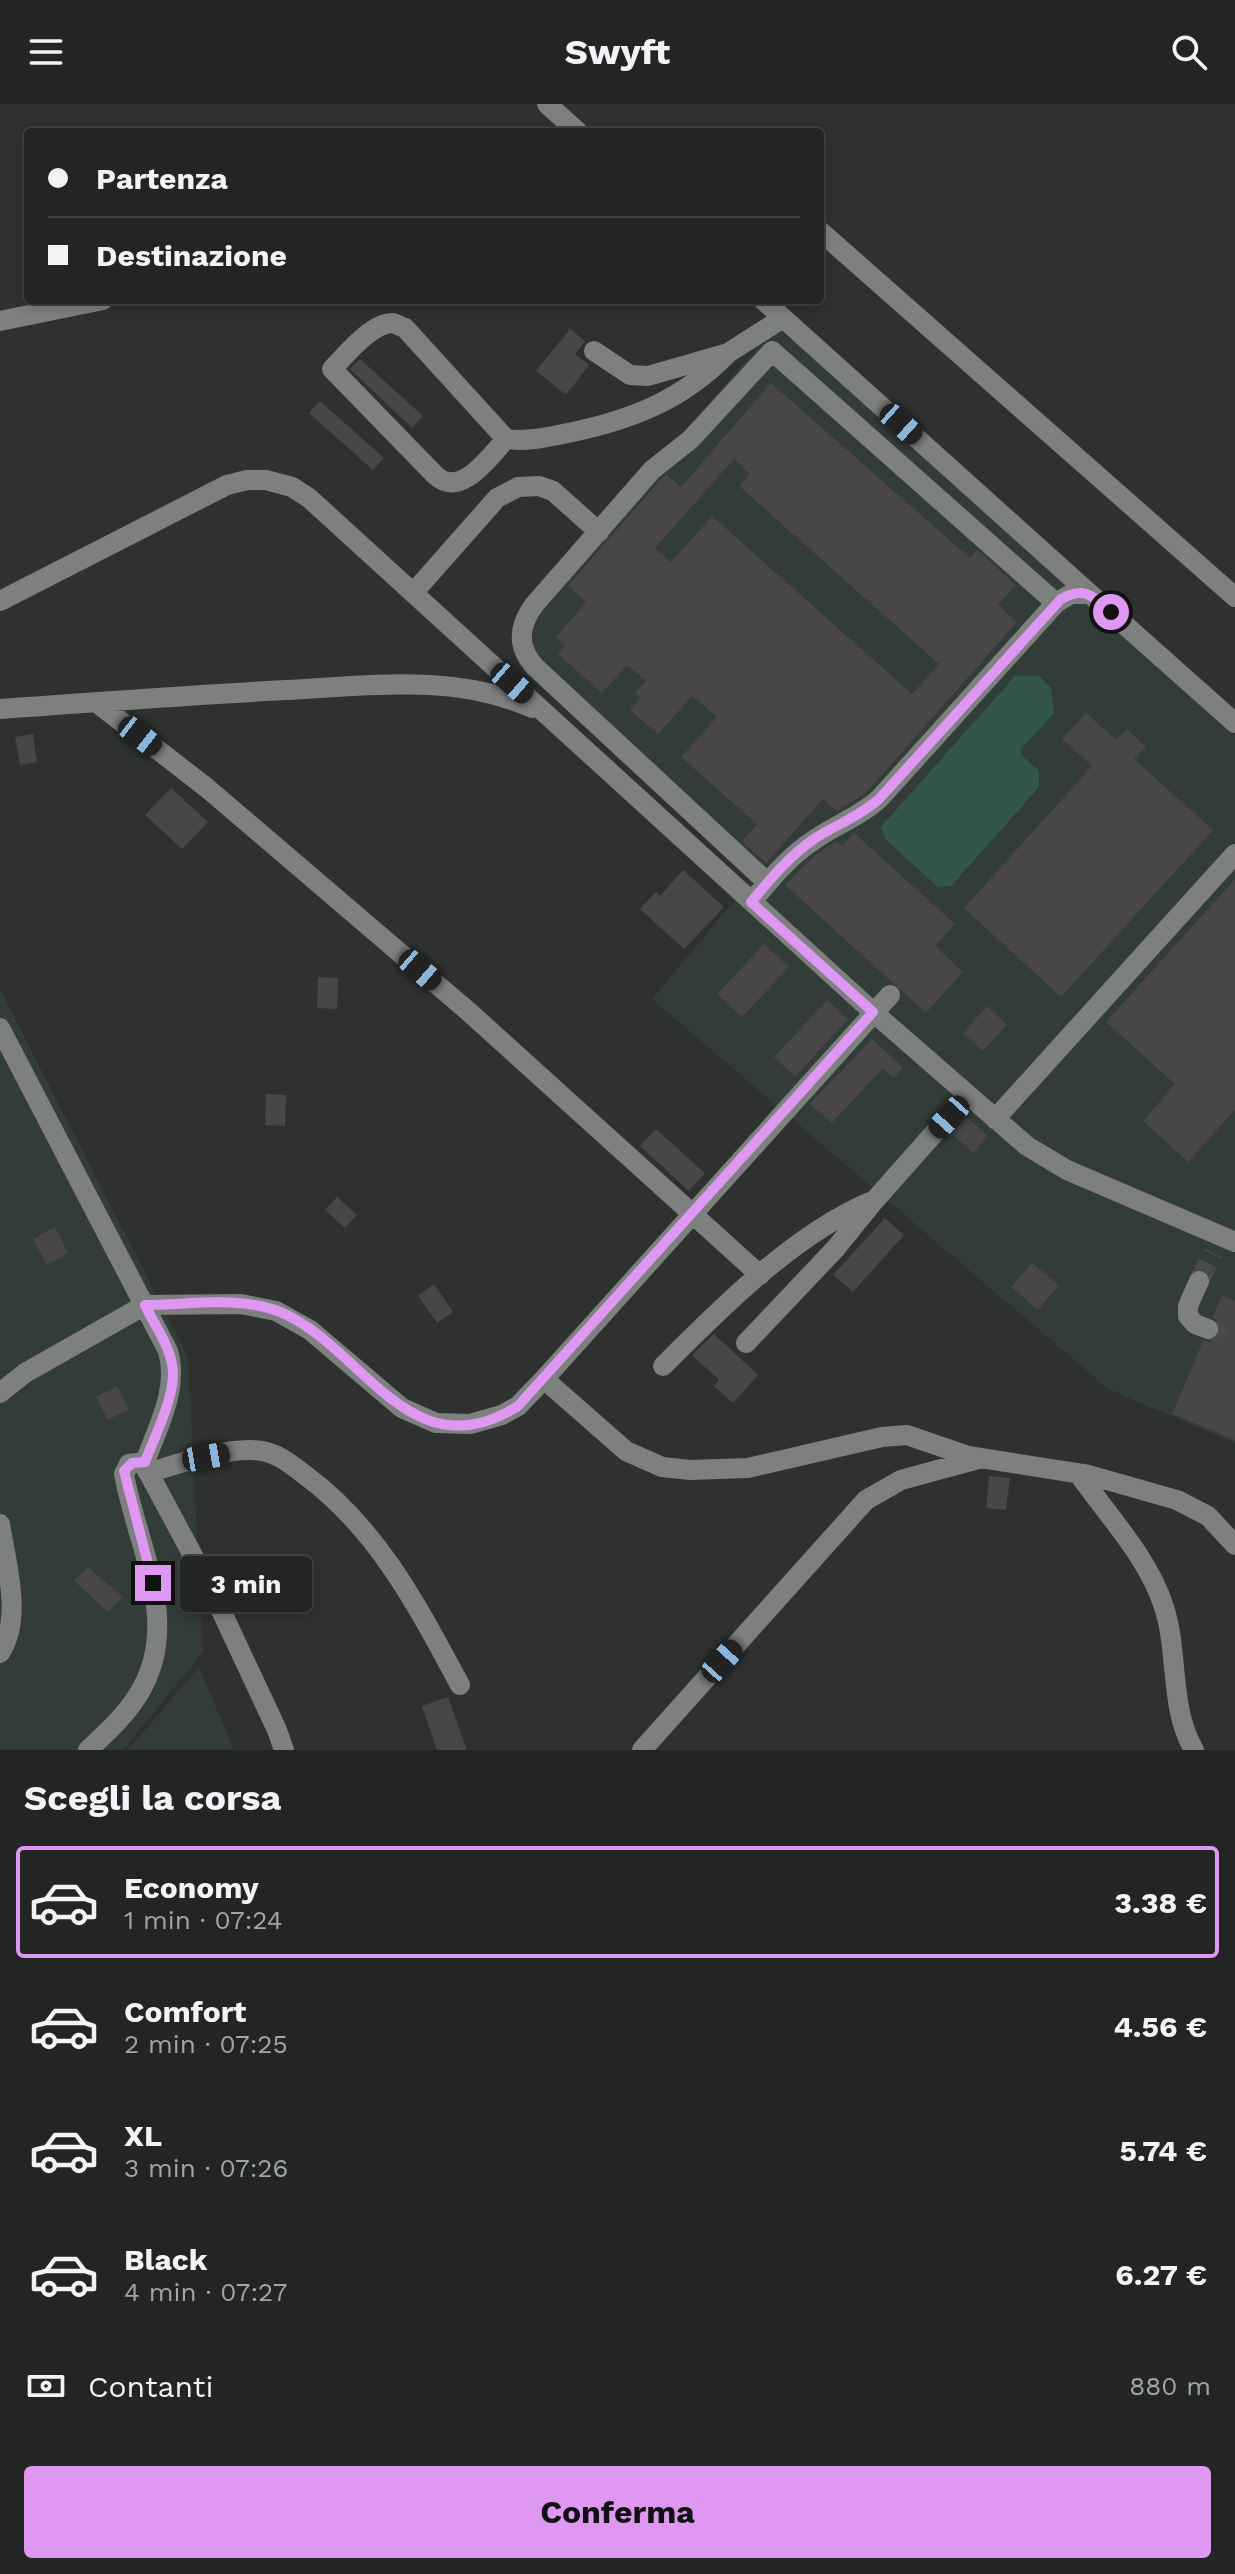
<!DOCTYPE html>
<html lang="it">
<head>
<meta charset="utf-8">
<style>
  body { margin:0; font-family:"Work Sans",sans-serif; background:#2e3131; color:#f1f3f6; height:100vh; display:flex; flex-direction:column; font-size:30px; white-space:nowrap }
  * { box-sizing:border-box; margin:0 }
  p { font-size:26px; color:#a2a5a6 }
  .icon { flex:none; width:44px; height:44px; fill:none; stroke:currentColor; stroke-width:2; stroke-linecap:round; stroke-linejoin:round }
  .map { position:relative; height:1646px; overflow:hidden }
  .panel { display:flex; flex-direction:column; background:#222524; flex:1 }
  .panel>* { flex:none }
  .hud { position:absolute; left:24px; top:24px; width:800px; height:176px; border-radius:8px; box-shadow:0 4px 12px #0003,0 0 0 2px #3f4241; display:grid; align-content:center; height:176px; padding:0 24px; background:#222524 }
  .end { position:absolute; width:36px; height:36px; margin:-18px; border:10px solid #df98f2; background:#111; box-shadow:0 0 0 4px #111 }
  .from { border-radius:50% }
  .bubble { position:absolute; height:56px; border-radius:8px; background:#222524; box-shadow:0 4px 12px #0003,0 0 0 2px #3f4241; font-size:26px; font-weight:700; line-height:56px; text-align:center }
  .car { position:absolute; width:24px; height:48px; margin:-24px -12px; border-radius:10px; box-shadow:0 0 6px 2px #0007; background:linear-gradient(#222 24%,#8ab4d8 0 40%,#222 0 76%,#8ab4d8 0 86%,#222 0) }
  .hud b { display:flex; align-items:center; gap:28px; height:76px; font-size:30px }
  .hud b+b { border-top:2px solid #3f4241 }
  .hud i { width:20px; height:20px; background:#f1f3f6 }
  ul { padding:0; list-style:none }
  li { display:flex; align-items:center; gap:24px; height:112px; margin:0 16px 12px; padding:0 8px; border:4px solid transparent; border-radius:8px }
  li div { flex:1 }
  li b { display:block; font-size:30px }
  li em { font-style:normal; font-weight:700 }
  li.selected { border-color:#df98f2 }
  li>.icon { width:72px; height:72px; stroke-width:1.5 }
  h2 { padding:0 24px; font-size:36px; line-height:96px }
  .pay { display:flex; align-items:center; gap:20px; height:88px; padding:0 24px; font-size:30px }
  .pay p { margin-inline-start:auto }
  .action { display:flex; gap:16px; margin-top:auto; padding:16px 24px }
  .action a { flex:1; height:92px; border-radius:8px; background:#df98f2; color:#111; font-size:32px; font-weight:700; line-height:92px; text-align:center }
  header { display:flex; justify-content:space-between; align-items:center; height:104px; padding:0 24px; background:#222524; font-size:36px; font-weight:700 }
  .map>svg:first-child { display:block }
</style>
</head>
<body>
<header><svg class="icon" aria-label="menu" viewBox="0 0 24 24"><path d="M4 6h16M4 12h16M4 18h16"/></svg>Swyft<svg class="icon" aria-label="search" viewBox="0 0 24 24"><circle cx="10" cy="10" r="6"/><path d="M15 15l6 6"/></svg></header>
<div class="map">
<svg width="1235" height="1646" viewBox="0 0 1235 1646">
  <rect width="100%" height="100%" fill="#2e3130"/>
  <path fill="#323c39" d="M 775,223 L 838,269 L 1235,631 L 1235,1339 L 1108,1285 L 652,895 L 757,769 L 528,556 L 534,501 Z
    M 0,885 L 188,1253 L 203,1548 L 123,1646 L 0,1646 Z
    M 199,1563 L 234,1646 L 128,1646 Z"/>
  <path fill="#32564c" d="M 1015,572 L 1040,572 L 1051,584 L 1054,609 L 1021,645 L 1021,651 L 1039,666 L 1039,683 L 951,782 L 938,783 L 886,736 L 881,723 Z"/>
  <path fill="#484648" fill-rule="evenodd" d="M 570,225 L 585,237 L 575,250 L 589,261 L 566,291 L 536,267 Z
    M 360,255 L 423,312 L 412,324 L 350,265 Z
    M 771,279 L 970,454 L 977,446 L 1016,481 L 998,501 L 1017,518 L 865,690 L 837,707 L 823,695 L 766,759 L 742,737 L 757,720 L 681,653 L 717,613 L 692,592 L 658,630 L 630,606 L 641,594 L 635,589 L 646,577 L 627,561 L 602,589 L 558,550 L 565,542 L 556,533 L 586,498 L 568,482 L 661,375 L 667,371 L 681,383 ZM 734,355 L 750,370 L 739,382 L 939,560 L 912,590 L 712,412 L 671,458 L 655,444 Z
    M 320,297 L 384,354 L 373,366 L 309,309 Z
    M 1086,609 L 1116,636 L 1127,625 L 1146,643 L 1134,655 L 1213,726 L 1061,893 L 964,804 L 1092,662 L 1062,635 Z
    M 33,630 L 37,658 L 20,661 L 15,633 Z
    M 171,684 L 208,718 L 182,745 L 145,711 Z
    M 854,729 L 955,820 L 935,842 L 963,868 L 926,909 L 785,781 L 814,752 L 836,737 L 842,742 Z
    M 683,766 L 724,803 L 684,845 L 640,805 L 656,788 L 660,792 Z
    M 1235,775 L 1235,1006 L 1188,1058 L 1143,1017 L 1175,980 L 1106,918 Z
    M 764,840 L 789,863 L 742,913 L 717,890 Z
    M 318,873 L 338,874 L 337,905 L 317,904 Z
    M 827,896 L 848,915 L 795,973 L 774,953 Z
    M 987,902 L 1007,921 L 983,947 L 963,929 Z
    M 872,935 L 903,963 L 894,974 L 883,964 L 832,1019 L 810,1000 Z
    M 266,990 L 286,991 L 285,1022 L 265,1021 Z
    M 966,1013 L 988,1032 L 973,1049 L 952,1030 Z
    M 656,1025 L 705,1069 L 689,1087 L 640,1042 Z
    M 337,1093 L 357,1111 L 345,1124 L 325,1106 Z
    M 885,1114 L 904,1131 L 853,1188 L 833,1171 Z
    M 55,1123 L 68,1149 L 47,1161 L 33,1135 Z
    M 1032,1159 L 1059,1181 L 1038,1206 L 1011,1183 Z
    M 434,1180 L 453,1208 L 437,1219 L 418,1192 Z
    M 1222,1191 L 1235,1197 L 1235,1336 L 1172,1310 L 1203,1237 L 1211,1238 L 1220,1230 L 1221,1222 L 1213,1213 Z
    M 714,1230 L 758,1271 L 733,1299 L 714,1282 L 719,1276 L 692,1251 Z
    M 117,1282 L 129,1305 L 108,1316 L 96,1293 Z
    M 989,1372 L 1010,1374 L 1006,1406 L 986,1404 Z
    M 88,1463 L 123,1493 L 108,1508 L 74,1477 Z
    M 448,1593 L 467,1646 L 437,1646 L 422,1602 Z"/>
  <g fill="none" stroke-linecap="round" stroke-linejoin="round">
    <path stroke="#484b4a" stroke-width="20" stroke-dasharray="20 10" stroke-linecap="butt" d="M 1199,1177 L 1213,1149
      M 1208,1225 L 1235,1236"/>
    <path stroke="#7e807f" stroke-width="20" d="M 547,0 L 578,28
      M 820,127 L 1235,493
      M 763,196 L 1090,490
      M 0,217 L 103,196
      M 594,247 L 630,271 L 648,272 L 728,249 L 783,214
      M 506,335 C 489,353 461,395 435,371 L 332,265 C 345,252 372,218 393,219 C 397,220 401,223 405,224 L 506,335 C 528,338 548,333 568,329 C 631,316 683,296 728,249
      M 414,488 L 497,394 L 518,383 L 539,382 L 553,387 L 599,428
      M 0,497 L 227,381 L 247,376 L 266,376 L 292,383 L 309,394 L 873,908 L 1027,1042 L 1067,1066 L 1235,1138
      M 96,598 L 207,684 L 468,907 L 760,1171
      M 0,605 C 95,598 190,591 286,586 C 367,582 455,569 532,604
      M 768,779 L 535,563 C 517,543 518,523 534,501 L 652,366 L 691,335 L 772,247 L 1056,499
      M 759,789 C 775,770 792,750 814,736 C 835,721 859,713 879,695 L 1056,499 L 1071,490 L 1090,490 L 1235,619
      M 890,891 L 544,1275 L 626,1347 L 662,1363 L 690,1366 L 748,1364 L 882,1333 L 907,1331 L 968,1352 L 1089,1371 L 1177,1396 L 1208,1412 L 1235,1441
      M 0,924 L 168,1247 C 179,1285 158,1322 145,1358 L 146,1364 L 212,1487 L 277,1626 L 284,1646
      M 995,1015 L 1235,750
      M 1199,1177 L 1188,1202 L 1188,1212 L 1195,1220 L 1208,1225
      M 746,1239 L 836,1144 L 874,1097 L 967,992
      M 663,1262 C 721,1204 793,1131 870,1098
      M 0,1289 L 25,1269 L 145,1201 L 241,1200 L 276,1207 L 310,1226 L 402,1304 L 436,1319 L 470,1320 L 502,1311 L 518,1302 L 544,1275
      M 148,1369 C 179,1359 230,1342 262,1347 C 279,1350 292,1361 305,1371 C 378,1425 418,1503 460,1581
      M 1078,1369 C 1108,1412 1148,1453 1164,1503 C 1179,1550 1169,1603 1194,1646
      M 0,1420 C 6,1459 23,1514 0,1549
      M 88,1646 C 106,1629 125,1612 138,1591 C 183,1520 137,1443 124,1370 L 129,1360 L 145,1358
      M 642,1646 L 866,1396 L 901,1376 L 978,1355"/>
  </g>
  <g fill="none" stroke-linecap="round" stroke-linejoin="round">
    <path stroke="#df98f2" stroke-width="10" d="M 153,1479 L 124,1367 L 132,1359 L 145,1358 C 155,1331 178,1288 172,1260 C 168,1239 154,1220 145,1201 C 187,1201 238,1192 278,1207 C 362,1240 409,1371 518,1302 L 873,908 L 751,798 C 770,776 789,752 814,735 C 835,721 859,713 879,695 L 1061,495 C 1086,482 1092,492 1111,508"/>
  </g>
</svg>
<i class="end from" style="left:1111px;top:508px"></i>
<i class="end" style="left:153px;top:1479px"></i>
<div class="bubble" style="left:180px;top:1452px;width:132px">3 min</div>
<i class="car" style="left:901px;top:320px;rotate:132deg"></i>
<i class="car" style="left:512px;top:579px;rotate:131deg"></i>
<i class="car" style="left:140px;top:632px;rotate:128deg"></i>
<i class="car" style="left:420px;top:866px;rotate:131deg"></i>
<i class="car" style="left:949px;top:1013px;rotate:222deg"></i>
<i class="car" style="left:206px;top:1353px;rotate:80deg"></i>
<i class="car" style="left:722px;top:1557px;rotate:42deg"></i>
<div class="hud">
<b><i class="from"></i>Partenza</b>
<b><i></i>Destinazione</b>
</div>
</div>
<section class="panel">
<h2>Scegli la corsa</h2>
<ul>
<li class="selected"><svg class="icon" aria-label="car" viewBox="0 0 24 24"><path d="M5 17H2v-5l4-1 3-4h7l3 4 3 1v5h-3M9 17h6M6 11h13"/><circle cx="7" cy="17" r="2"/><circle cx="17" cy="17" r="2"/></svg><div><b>Economy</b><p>1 min · 07:24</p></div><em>3.38 €</em></li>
<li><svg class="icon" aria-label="car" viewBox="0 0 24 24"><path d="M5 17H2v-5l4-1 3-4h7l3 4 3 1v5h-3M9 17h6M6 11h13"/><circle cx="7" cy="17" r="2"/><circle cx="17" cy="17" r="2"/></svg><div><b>Comfort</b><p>2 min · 07:25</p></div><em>4.56 €</em></li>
<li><svg class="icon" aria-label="car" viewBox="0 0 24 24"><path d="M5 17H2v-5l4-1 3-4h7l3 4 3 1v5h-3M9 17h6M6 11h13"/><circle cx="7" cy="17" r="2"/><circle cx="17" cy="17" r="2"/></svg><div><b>XL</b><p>3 min · 07:26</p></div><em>5.74 €</em></li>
<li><svg class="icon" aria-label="car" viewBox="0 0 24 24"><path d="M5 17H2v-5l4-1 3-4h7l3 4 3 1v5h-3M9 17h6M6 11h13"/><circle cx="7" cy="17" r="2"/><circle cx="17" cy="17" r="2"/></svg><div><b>Black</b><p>4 min · 07:27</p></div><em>6.27 €</em></li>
</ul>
<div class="pay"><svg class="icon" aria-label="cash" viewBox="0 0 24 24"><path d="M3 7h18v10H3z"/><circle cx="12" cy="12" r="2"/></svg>Contanti<p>880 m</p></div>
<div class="action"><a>Conferma</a></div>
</section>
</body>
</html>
